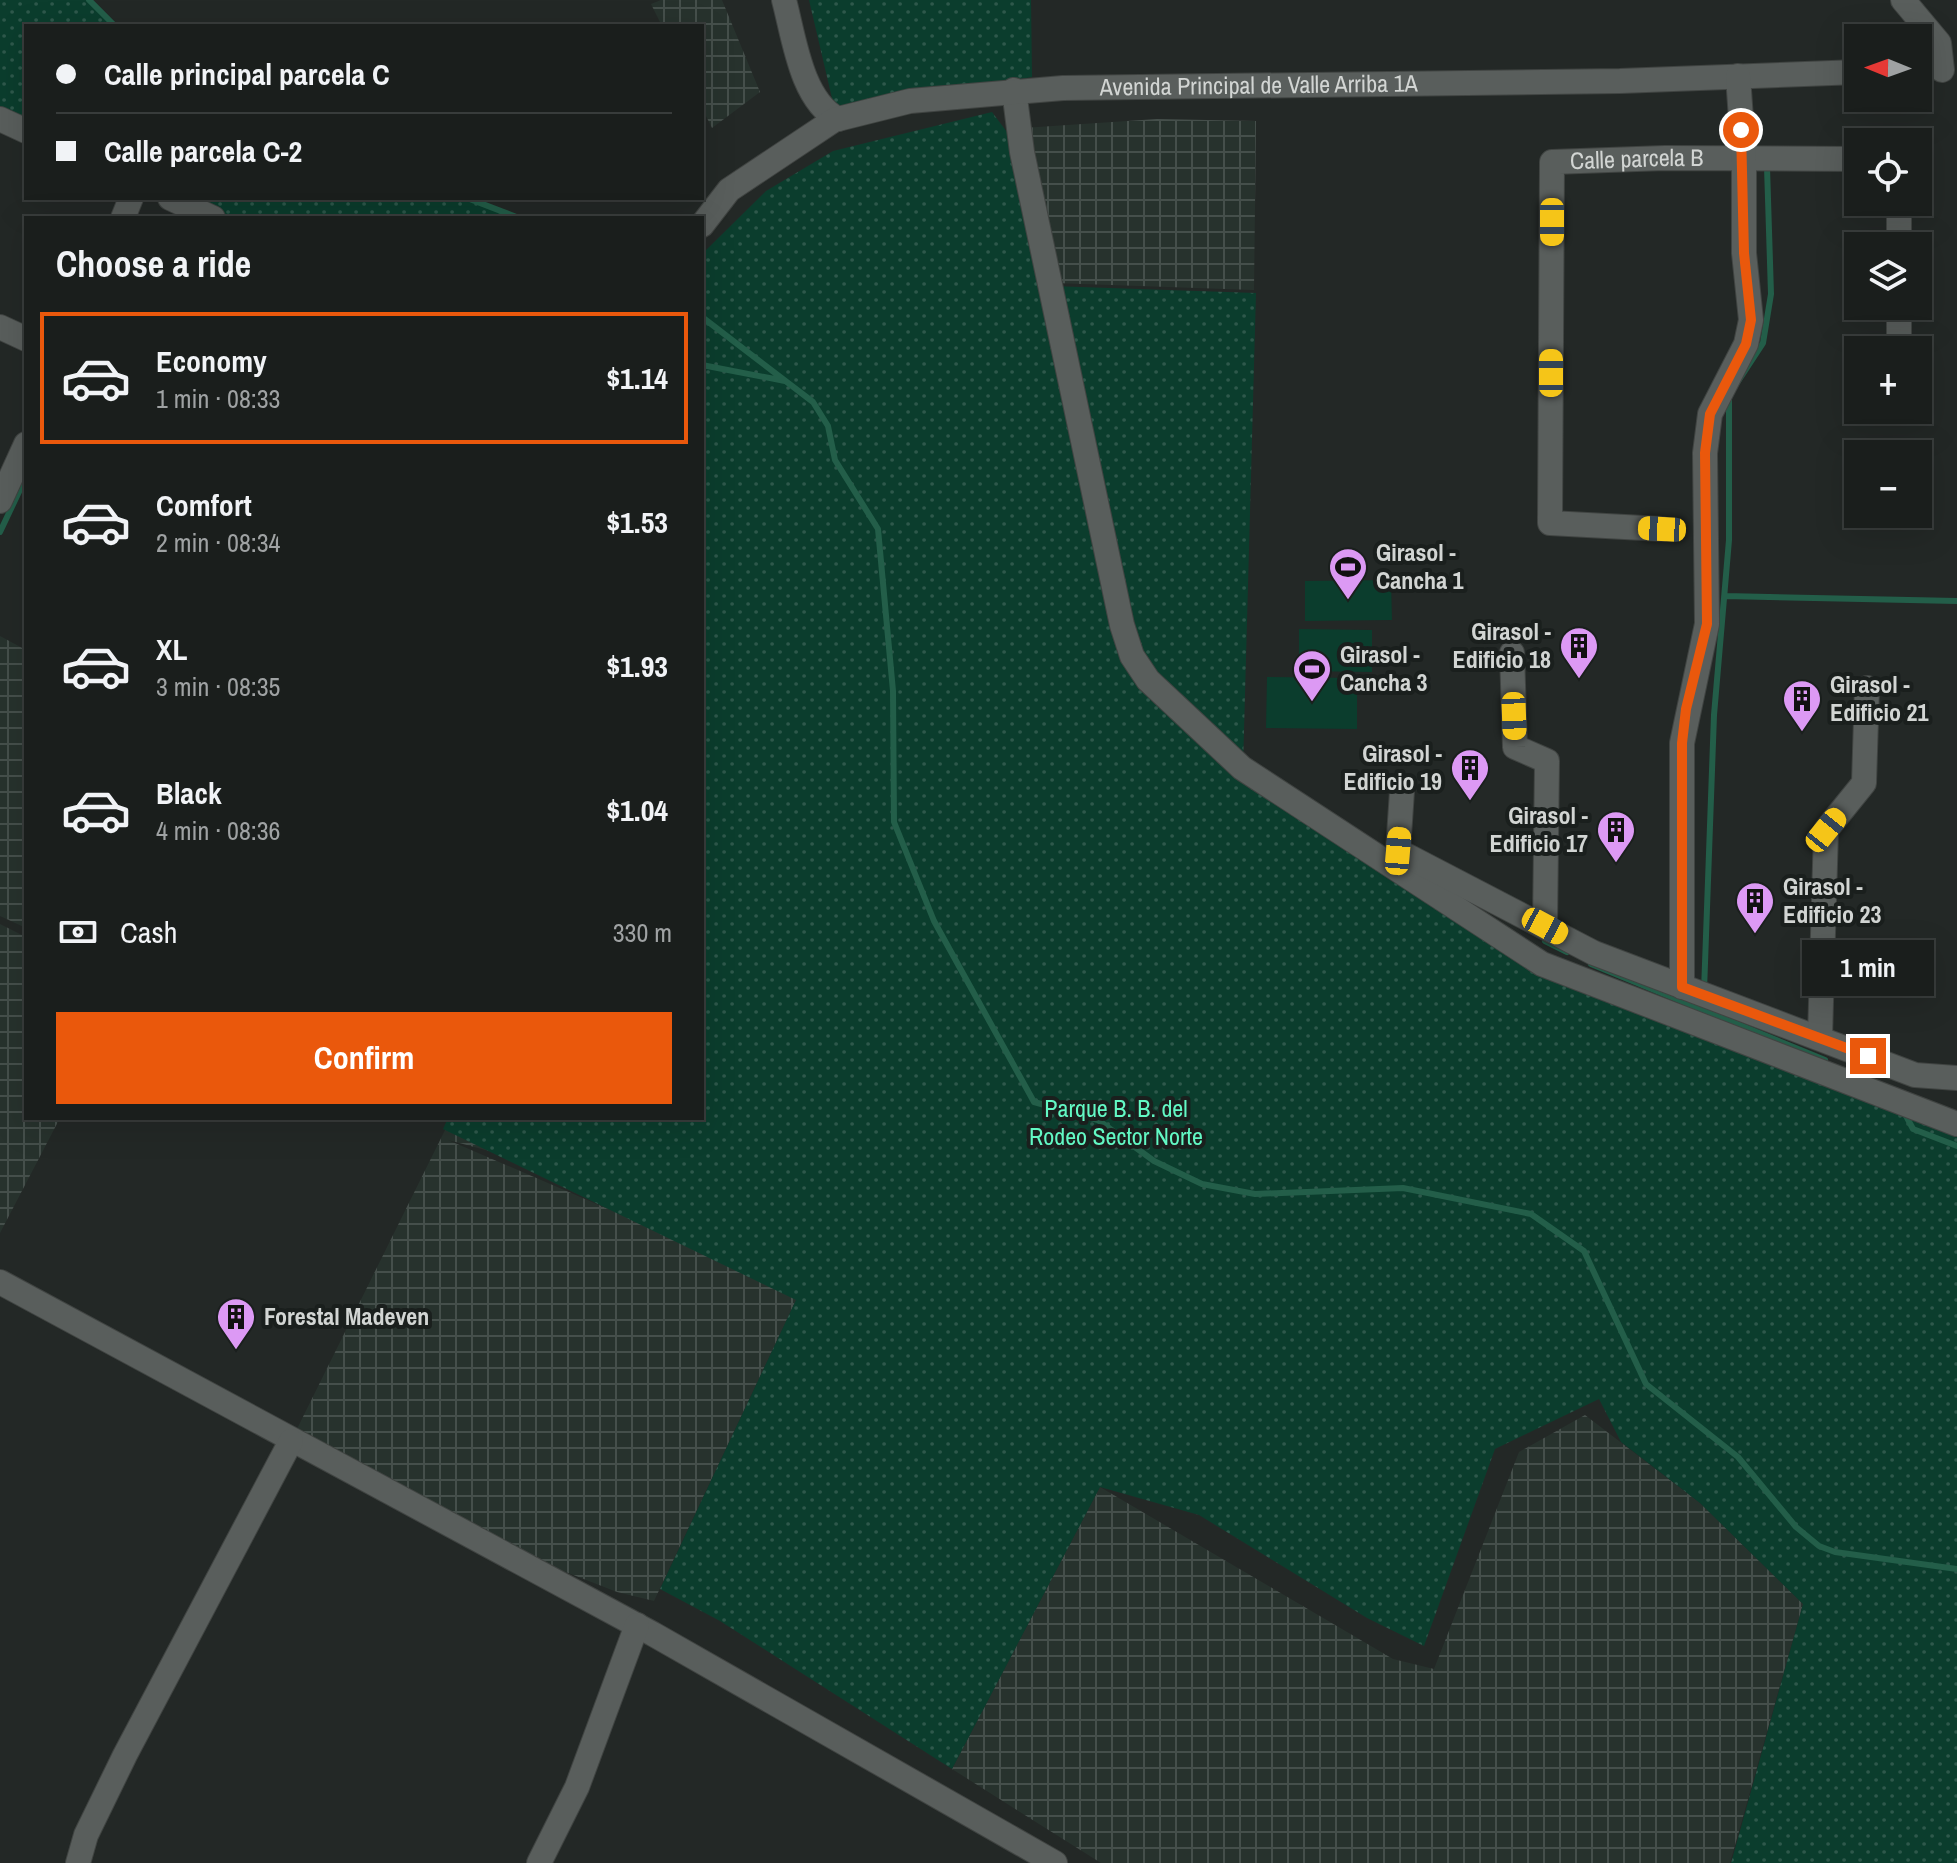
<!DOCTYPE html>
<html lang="en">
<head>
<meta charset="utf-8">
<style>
  body { margin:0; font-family:"Archivo Narrow",sans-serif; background:#232725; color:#f1f3f6; height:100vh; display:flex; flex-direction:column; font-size:30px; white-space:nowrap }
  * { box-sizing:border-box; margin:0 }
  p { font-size:26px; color:#9fa2a3 }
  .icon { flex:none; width:44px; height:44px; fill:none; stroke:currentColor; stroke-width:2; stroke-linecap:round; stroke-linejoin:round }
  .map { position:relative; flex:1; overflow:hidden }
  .panel { position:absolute; left:24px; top:216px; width:680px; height:904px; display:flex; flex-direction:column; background:#1a1e1c; border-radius:0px; box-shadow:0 8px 32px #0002,0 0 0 2px #383c3b }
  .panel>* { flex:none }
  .hud { position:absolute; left:24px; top:24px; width:680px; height:176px; border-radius:0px; box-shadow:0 8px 32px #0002,0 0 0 2px #383c3b; display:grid; align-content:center; height:176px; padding:0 32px; background:#1a1e1c }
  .needle { width:52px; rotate:271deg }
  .tools { position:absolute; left:1844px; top:24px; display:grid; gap:16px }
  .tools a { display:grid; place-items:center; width:88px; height:88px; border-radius:0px; background:#1a1e1c; box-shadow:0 8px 32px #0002,0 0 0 2px #383c3b; font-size:40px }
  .end { position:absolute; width:36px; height:36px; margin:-18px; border:10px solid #ea580c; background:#fff; box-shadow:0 0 0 4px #fff }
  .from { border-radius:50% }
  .bubble { position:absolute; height:56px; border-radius:0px; background:#1a1e1c; box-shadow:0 8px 32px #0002,0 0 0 2px #383c3b; font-size:26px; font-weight:700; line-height:56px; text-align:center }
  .car { position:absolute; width:24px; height:48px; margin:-24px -12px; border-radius:10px; box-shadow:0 0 6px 2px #0007; background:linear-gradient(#f5c518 24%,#345 0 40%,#f5c518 0 76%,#345 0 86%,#f5c518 0) }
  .hud b { display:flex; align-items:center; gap:28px; height:76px; font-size:30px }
  .hud b+b { border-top:2px solid #383c3b }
  .hud i { width:20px; height:20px; background:#f1f3f6 }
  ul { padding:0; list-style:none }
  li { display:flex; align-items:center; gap:24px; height:132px; margin:0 16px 12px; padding:0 16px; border:4px solid transparent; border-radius:0px }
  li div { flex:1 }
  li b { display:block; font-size:30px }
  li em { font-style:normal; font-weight:700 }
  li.active { border-color:#ea580c }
  li>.icon { width:72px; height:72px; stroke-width:1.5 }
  h2 { padding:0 32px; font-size:36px; line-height:96px }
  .pay { display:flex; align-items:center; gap:20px; height:88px; padding:0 32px; font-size:30px }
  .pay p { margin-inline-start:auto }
  .primary-button { display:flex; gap:16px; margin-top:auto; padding:16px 32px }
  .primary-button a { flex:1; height:92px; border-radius:0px; background:#ea580c; color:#fff; font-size:32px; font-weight:700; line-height:92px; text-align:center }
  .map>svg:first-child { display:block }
</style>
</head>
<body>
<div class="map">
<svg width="1957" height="1863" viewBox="0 0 1957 1863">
  <defs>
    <pattern id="industrial-grid" width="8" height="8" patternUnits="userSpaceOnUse" patternTransform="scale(2)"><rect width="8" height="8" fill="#27322d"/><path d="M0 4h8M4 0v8" fill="none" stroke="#454f4b"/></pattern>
    <pattern id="park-dots" width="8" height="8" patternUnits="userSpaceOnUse" patternTransform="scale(2)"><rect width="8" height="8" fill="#0b3d2d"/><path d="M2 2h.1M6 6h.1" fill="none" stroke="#2e584b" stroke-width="1.8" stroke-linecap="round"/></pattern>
  </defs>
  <rect width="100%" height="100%" fill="#232826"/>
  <path fill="url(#industrial-grid)" fill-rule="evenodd" d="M 661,0 L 722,0 L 760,92 L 712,128 L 702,108 L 702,26 L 662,26 L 651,4 Z
    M 1157,119 L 1256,121 L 1254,290 L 1054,283 L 1023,128 Z
    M 0,636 L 26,650 L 26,928 L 0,916 Z
    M 0,924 L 26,937 L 26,1118 L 60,1118 L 0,1233 Z
    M 451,1118 L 702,1118 L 796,1300 L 654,1601 L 617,1592 L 499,1546 L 291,1441 ZM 448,1140 L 493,1152 L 615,1212 Z
    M 1585,1415 L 1700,1503 L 1803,1604 L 1730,1863 L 1101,1863 L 952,1769 L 1100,1487 L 1393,1659 L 1434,1669 L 1519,1452 Z"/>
  <path fill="url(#park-dots)" d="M 0,0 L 87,0 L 112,26 L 26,26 L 26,128 L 0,116 Z
    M 809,0 L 1031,0 L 1032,77 L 835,111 Z
    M 992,112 L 1022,152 L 1051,286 L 1256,293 L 1243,768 L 1560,963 L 1957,1124 L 1957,1863 L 1731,1863 L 1803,1604 L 1700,1503 L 1621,1442 L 1599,1399 L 1495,1449 L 1424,1646 L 1367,1618 L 1199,1515 L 1100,1487 L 952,1769 L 720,1621 L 660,1589 L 796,1300 L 443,1129 L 448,1118 L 702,1118 L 702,254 L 766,191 L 833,151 Z
    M 175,198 L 465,198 L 515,218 L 218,218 Z"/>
  <path fill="#0b3d2d" d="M 1391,580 L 1392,620 L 1305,621 L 1305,581 Z
    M 1299,629 L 1372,630 L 1372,672 L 1299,671 Z
    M 1267,677 L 1357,678 L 1357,729 L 1266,728 Z"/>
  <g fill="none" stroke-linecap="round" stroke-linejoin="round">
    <path stroke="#235e49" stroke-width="6" d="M 89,0 L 115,26
      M 467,198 L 519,218
      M 702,317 L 813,402 L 828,426 L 835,460 L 878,529 L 893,691 L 894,822 L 934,921 L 1034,1102 L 1098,1120 L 1154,1161 L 1202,1184 L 1255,1194 L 1403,1188 L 1531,1214 L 1584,1251 L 1646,1384 L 1738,1457 L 1796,1527 L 1819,1546 L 1835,1552 L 1957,1569
      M 702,365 L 785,381
      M 0,532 L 26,477
      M 1725,596 L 1957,601
      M 1545,941 L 1567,952
      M 1591,964 L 1825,1060
      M 1704,991 L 1714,715 L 1729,540 L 1729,395 L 1763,343 L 1771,294 L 1767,167 L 1762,166
      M 1904,1112 L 1913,1129 L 1957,1146"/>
    <defs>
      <g id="minor">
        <path d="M 784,0 C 794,37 801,100 838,119"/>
        <path d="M 1903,0 L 1939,43 L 1942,70"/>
        <path d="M 1014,90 L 1022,152 L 1122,625 L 1132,656 L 1148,680 L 1242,768 L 1542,964 L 1957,1124"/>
        <path d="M 0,119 L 26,131"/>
        <path d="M 170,198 L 213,218"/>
        <path d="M 1899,202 L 1899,246"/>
        <path d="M 123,218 L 131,198"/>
        <path id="s1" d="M 702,225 L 729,190 L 834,120 L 910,101 L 1063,88 L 1620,81 L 1858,72"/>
        <path d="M 1899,306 L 1899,343"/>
        <path d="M 0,327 L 26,339"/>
        <path d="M 0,501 L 26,444"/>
        <path id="s2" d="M 1662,529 L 1550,523 L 1552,162 L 1665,158 L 1858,159"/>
        <path d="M 1512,653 L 1515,747 L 1547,761 L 1545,926"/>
        <path d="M 1402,791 L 1398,851 L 1594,953 L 1915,1075 L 1957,1078"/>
        <path d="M 1682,987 L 1682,743 L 1707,624 L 1705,453 L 1710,414 L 1746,344 L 1751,320 L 1744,253 L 1744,162 L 1738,76"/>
        <path d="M 1820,1037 L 1826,830 L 1864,783 L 1867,688"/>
        <path d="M 0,1282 L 653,1634 L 1055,1863"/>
        <path d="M 78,1863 L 86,1835 L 125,1755 L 291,1441"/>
        <path d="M 539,1863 L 577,1787 L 637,1625"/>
      </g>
    </defs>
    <use href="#minor" stroke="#404442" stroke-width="26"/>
    <use href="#minor" stroke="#595e5c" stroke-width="24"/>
  </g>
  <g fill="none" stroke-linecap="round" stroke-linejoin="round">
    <path stroke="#ea580c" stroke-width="10" d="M 1741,130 L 1744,253 L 1751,320 L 1746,344 L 1710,414 L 1705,453 L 1707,624 L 1686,709 L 1682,743 L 1682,987 L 1868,1056"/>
  </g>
  <defs>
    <symbol id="stadium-pin" viewBox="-11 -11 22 30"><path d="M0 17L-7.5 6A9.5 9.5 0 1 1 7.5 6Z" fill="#dc99f4" stroke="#1a1f1d"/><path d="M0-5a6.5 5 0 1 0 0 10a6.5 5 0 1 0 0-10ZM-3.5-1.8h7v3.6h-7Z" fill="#111"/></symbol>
    <symbol id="building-pin" viewBox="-11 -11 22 30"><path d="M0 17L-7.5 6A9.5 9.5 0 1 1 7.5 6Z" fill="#dc99f4" stroke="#1a1f1d"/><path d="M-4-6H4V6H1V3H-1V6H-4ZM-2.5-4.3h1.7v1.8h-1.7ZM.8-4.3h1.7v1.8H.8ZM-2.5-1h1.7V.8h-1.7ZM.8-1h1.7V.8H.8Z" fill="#111"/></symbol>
  </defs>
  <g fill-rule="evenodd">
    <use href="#stadium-pin" x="1326" y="545" width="44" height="60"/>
    <use href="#building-pin" x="1557" y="624" width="44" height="60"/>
    <use href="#stadium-pin" x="1290" y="647" width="44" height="60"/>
    <use href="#building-pin" x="1780" y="677" width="44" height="60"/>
    <use href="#building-pin" x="1448" y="746" width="44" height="60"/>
    <use href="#building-pin" x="1594" y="808" width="44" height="60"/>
    <use href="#building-pin" x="1733" y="879" width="44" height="60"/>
    <use href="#building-pin" x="214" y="1295" width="44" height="60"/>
  </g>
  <g text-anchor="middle" stroke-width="8" stroke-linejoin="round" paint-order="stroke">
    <g font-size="24" fill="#d2d5d3" stroke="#1a1f1d">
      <text dy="8" stroke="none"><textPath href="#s1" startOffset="598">Avenida Principal de Valle Arriba 1A</textPath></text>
      <text dy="8" stroke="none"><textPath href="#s2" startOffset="558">Calle parcela B</textPath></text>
    </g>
    <g font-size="24" font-weight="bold" fill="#d2d5d3" stroke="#1a1f1d" text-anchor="start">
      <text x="1376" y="561">Girasol -<tspan x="1376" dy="28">Cancha 1</tspan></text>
      <text x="1551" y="640" text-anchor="end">Girasol -<tspan x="1551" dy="28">Edificio 18</tspan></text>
      <text x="1340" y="663">Girasol -<tspan x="1340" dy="28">Cancha 3</tspan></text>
      <text x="1830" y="693">Girasol -<tspan x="1830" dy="28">Edificio 21</tspan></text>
      <text x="1442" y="762" text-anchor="end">Girasol -<tspan x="1442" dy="28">Edificio 19</tspan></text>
      <text x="1588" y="824" text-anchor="end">Girasol -<tspan x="1588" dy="28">Edificio 17</tspan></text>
      <text x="1783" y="895">Girasol -<tspan x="1783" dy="28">Edificio 23</tspan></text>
      <text x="264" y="1325">Forestal Madeven</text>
    </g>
    <g font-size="24" fill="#62f8c4" stroke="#1a1f1d">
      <text x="1116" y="1117">Parque B. B. del<tspan x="1116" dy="28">Rodeo Sector Norte</tspan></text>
    </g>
  </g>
</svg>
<div class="tools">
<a><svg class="needle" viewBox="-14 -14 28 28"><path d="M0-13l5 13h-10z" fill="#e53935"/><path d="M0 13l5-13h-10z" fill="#9fa2a3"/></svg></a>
<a><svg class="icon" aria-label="locate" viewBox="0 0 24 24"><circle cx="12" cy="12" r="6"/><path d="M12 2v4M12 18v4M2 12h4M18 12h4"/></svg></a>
<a><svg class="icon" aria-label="layers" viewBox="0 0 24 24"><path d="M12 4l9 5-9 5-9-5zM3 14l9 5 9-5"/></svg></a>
<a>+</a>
<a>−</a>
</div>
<i class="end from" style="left:1741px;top:130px"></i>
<i class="end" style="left:1868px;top:1056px"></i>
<div class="bubble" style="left:1802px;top:940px;width:132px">1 min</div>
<i class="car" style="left:1552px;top:222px;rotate:180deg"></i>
<i class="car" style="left:1551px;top:373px;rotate:0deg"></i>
<i class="car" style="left:1662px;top:529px;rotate:273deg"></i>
<i class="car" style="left:1514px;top:716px;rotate:178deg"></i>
<i class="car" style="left:1826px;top:830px;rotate:39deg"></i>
<i class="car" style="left:1398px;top:851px;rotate:5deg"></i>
<i class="car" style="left:1545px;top:926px;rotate:118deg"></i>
<div class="hud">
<b><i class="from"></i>Calle principal parcela C</b>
<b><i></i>Calle parcela C-2</b>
</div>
<section class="panel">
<h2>Choose a ride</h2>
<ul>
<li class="active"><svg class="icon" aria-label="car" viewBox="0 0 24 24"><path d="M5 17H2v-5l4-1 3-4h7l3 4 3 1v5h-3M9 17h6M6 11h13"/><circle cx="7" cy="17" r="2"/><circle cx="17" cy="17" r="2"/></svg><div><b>Economy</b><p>1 min · 08:33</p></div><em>$1.14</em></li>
<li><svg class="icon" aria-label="car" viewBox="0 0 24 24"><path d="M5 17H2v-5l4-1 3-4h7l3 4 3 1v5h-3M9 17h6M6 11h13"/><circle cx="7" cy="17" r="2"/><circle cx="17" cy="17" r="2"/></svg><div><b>Comfort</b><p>2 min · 08:34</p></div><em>$1.53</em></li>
<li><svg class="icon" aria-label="car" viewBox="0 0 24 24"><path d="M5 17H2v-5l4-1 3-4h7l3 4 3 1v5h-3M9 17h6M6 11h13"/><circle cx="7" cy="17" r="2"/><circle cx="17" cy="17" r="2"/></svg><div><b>XL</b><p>3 min · 08:35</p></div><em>$1.93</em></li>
<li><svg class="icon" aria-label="car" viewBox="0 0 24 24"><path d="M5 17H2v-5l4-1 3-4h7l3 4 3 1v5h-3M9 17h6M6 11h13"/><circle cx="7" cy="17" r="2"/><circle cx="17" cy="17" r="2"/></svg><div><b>Black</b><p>4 min · 08:36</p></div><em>$1.04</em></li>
</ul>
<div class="pay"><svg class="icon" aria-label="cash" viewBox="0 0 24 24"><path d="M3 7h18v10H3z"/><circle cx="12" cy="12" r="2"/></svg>Cash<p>330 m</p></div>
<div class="primary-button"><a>Confirm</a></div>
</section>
</div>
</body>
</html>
